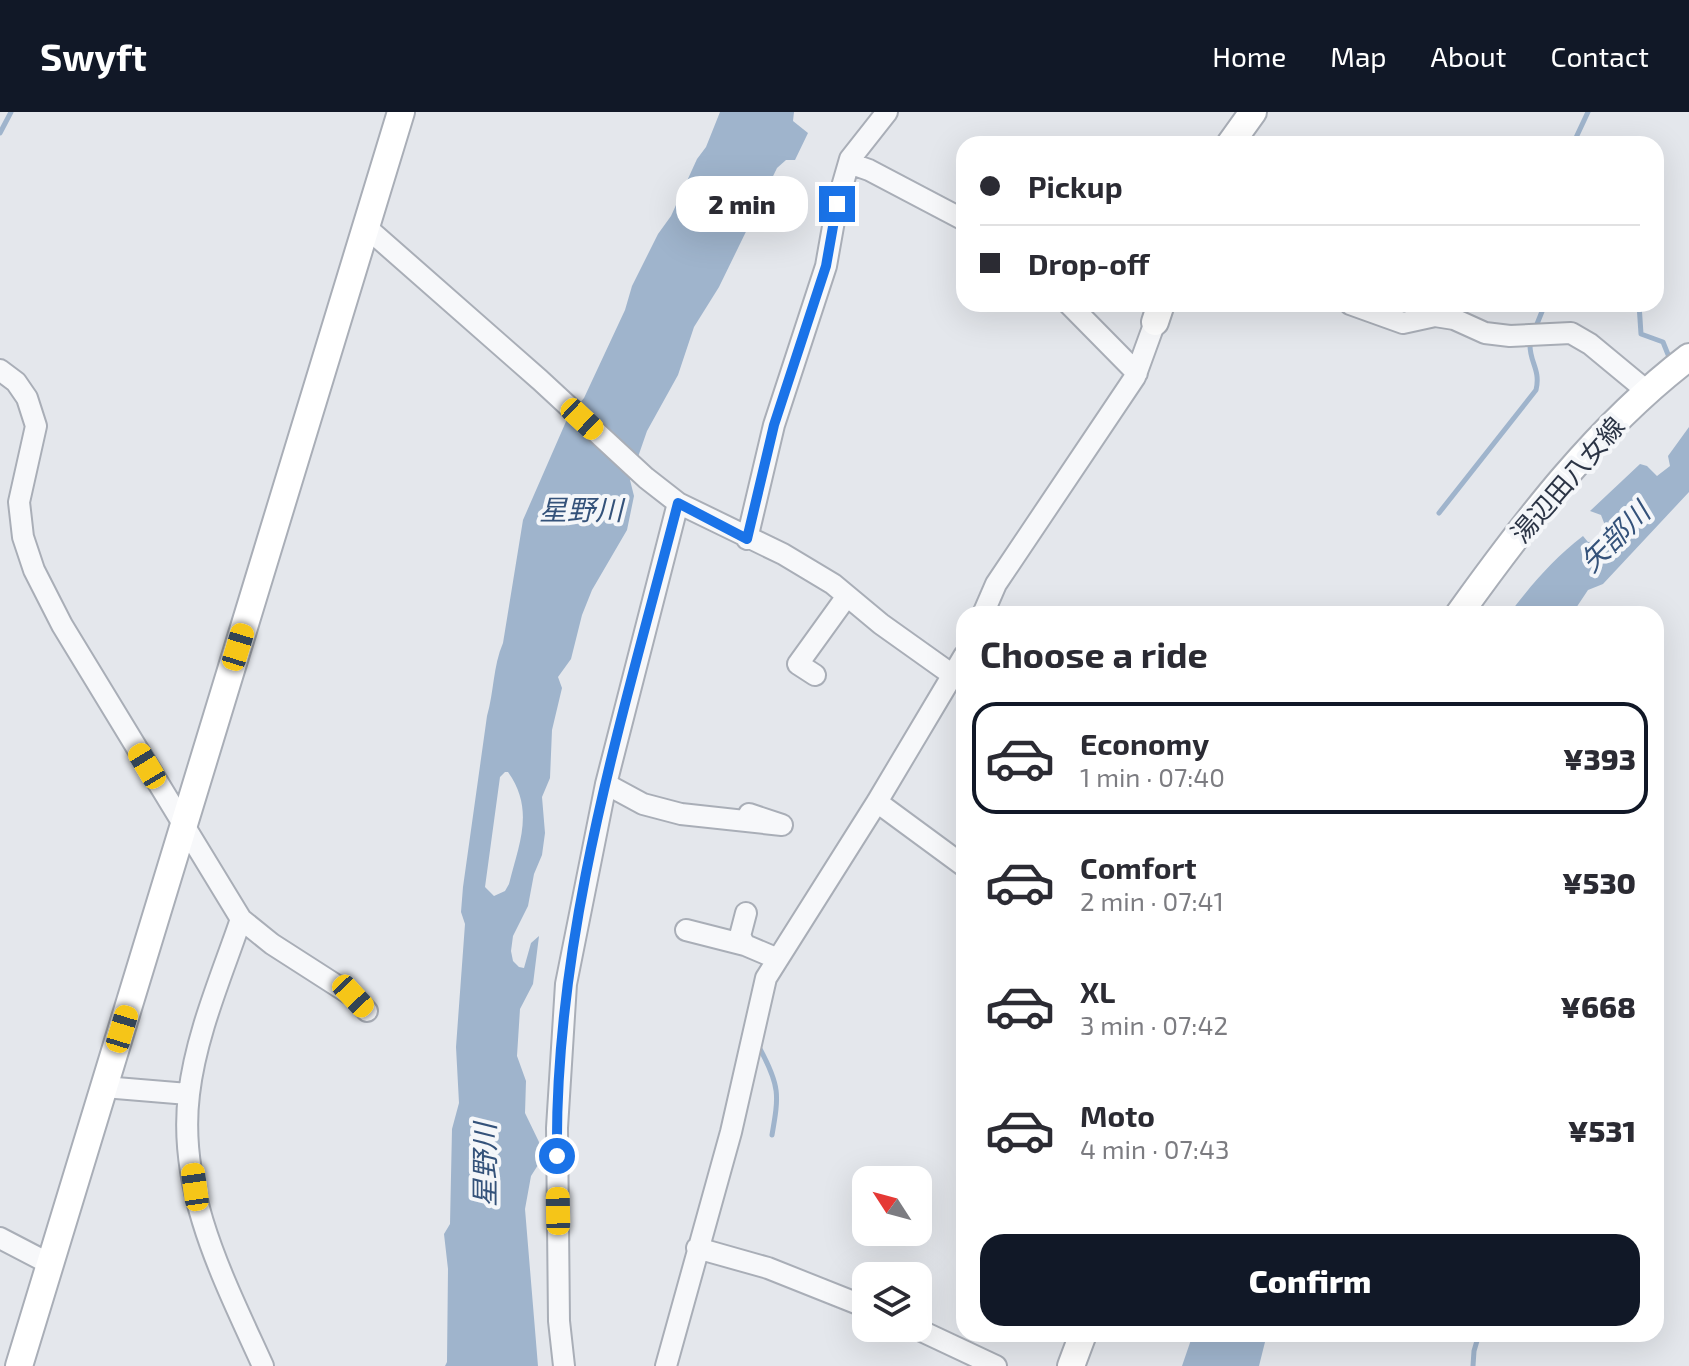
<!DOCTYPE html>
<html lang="en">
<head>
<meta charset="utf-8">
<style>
  body { margin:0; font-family:"Exo 2","Noto Sans JP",sans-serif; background:#f7f7f7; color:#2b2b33; height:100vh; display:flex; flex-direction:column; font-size:30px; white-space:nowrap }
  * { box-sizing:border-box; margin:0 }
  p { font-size:26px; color:#7c7c81 }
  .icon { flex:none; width:44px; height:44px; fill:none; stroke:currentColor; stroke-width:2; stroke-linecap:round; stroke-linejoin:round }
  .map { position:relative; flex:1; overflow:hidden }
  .panel { position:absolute; left:956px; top:494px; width:708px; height:736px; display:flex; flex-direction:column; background:#fff; border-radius:24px; box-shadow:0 8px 32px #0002 }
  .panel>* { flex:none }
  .top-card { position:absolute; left:956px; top:24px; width:708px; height:176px; border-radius:24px; box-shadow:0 8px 32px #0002; display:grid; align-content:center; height:176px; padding:0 24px; background:#fff }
  .needle { width:52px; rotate:306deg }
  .controls { position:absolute; left:852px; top:1054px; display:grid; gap:16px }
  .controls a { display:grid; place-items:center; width:80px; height:80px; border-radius:16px; background:#fff; box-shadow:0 8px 32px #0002; font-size:40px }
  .end { position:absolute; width:36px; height:36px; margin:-18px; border:10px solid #1a73e8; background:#fff; box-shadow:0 0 0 4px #fff }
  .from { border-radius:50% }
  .bubble { position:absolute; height:56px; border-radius:24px; background:#fff; box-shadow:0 8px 32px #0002; font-size:26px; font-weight:800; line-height:56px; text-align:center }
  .car { position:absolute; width:24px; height:48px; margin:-24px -12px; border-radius:10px; box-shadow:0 0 6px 2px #0007; background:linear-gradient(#f5c518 24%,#345 0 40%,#f5c518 0 76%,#345 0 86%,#f5c518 0) }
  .top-card b { display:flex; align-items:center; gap:28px; height:76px; font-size:30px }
  .top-card b+b { border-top:2px solid #e1e1e2 }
  .top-card i { width:20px; height:20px; background:#2b2b33 }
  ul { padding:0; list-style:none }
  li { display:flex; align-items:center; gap:24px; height:112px; margin:0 16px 12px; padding:0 8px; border:4px solid transparent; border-radius:24px }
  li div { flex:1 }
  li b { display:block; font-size:30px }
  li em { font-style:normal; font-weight:800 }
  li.current { border-color:#111827 }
  li>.icon { width:72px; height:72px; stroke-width:1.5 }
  h2 { padding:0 24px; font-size:36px; line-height:96px }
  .cta { display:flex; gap:16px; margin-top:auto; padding:16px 24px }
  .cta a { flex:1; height:92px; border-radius:24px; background:#111827; color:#fff; font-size:32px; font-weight:800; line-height:92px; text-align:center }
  header { display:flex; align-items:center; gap:48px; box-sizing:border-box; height:112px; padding:0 40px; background:#111827; color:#fff }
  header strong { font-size:38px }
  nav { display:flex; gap:44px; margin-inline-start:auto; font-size:28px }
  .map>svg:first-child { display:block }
</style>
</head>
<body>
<header>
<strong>Swyft</strong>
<nav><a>Home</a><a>Map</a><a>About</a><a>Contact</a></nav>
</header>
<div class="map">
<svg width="1689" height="1254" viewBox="0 0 1689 1254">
  <rect width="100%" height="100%" fill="#e4e7ec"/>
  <path fill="#9fb4cc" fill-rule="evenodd" d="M 720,0 L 794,0 L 793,9 L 808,21 L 795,48 L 786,48 L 777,56 L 719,175 L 694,215 L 678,263 L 647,319 L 630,368 L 634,384 L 627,418 L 592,478 L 582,503 L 571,547 L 558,565 L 562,576 L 552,618 L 550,666 L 542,685 L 545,721 L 542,743 L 534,762 L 528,794 L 513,824 L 511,839 L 513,849 L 519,855 L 524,856 L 531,831 L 539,824 L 533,872 L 520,897 L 517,944 L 526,969 L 525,1001 L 539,1030 L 538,1053 L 531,1064 L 525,1097 L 538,1254 L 445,1254 L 447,1250 L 448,1157 L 444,1122 L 450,1112 L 452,1017 L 459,991 L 456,935 L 465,812 L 461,800 L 463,775 L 487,604 C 494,580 493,554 503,531 L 523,408 L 568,305 L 584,286 L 625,198 L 632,174 L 658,122 L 671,104 L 697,47 L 706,35 ZM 505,660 L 508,660 C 535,698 519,732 509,772 L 505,779 L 494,784 L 485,775 L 500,665 Z
    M 1689,315 L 1689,380 L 1603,472 L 1588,478 L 1572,502 L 1509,502 C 1532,472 1553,447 1583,424 L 1588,430 L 1599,429 L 1606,416 L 1601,403 L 1590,399 L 1640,352 L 1647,354 L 1657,364 L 1670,354 L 1668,344 Z
    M 1193,1222 L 1267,1222 L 1259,1254 L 1182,1254 Z"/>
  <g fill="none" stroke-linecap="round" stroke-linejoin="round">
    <path stroke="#9fb4cc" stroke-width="5" d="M 0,21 L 11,0
      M 1573,32 L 1588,0
      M 1639,192 L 1641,222 L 1663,230 L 1671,250
      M 1535,217 L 1545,192
      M 1439,401 L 1536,278 C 1541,257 1529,250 1530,231
      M 760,937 C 780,974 779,983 772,1023
      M 1473,1254 L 1474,1239 L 1479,1222"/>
    <defs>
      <path id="street" d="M 849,51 L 869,58 L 964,108
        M 366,115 L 540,268 L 646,366 L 678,391 L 783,442 L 833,472 L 881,512 L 954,564
        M 1069,192 L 1137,261
        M 1350,192 L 1403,211 L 1435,204 L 1454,207 L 1485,221 L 1510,224 L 1571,221 L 1590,232 L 1648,280
        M 0,258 L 16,270 L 27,286 L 36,314 L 19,390 L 23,425 L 34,458 L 62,513 L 241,807 C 222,863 196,922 189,982 C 177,1079 224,1168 263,1254
        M 747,427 L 774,313 L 826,154 L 837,92 L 850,47 L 887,0
        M 983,502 L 996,472 L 1135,265 L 1155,210
        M 815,563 L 798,552 L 847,484
        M 606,672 L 643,692 L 681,702 L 782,713 L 749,702
        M 877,690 L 964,754
        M 746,801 L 740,824 L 745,833 L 778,847
        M 241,807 L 272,832 L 353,884 L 367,899
        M 686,818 L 745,833
        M 104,975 L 188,982
        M 0,1126 L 50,1152
        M 697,1136 L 768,1156 L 866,1195
        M 915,1216 L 996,1254
        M 564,1254 L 559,1209 L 557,1016 L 566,872 L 606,672 L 678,391
        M 666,1254 L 731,1020 L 766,866 L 877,690 L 964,544"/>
      <path id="secondary" d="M 1230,32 L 1253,0
        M 1155,210 L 1161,192
        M 1459,502 C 1525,410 1598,314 1689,245
        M 19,1254 L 401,0
        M 1071,1254 L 1083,1222"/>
    </defs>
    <use href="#street" stroke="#a9aeb7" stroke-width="24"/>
    <use href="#secondary" stroke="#a9aeb7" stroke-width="30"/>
    <use href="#street" stroke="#f7f8fa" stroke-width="20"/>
    <use href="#secondary" stroke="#fff" stroke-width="26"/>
  </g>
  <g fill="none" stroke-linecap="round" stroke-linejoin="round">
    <path stroke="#1a73e8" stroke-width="10" d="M 557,1044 C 554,822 623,604 678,391 L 747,427 L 774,313 L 826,154 L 837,92"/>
  </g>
  <g text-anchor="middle" stroke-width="8" stroke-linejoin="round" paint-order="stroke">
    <g font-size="26" fill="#2b3445" stroke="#f4f6f9">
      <text transform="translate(1568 368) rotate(-49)" y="9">湯辺田八女線</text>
    </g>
    <g font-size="28" font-style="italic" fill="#34527a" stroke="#f4f6f9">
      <text x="581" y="408">星野川</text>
      <text transform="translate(1615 425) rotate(-45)" y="10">矢部川</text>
      <text transform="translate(485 1053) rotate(-90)" y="10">星野川</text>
    </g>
  </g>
</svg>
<div class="controls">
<a><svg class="needle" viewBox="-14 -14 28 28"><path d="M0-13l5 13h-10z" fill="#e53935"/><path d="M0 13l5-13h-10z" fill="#7c7c81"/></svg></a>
<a><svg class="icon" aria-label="layers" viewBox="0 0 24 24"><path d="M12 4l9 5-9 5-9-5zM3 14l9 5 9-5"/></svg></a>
</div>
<i class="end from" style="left:557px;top:1044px"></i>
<i class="end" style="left:837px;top:92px"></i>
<div class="bubble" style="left:676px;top:64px;width:132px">2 min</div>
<i class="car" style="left:582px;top:307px;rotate:133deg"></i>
<i class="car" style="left:238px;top:535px;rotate:17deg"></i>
<i class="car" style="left:147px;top:654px;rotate:329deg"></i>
<i class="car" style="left:353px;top:884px;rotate:137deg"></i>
<i class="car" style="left:122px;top:917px;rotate:17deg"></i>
<i class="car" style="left:195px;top:1075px;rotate:352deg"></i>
<i class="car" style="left:558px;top:1099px;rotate:359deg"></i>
<div class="top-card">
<b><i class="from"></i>Pickup</b>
<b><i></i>Drop-off</b>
</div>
<section class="panel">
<h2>Choose a ride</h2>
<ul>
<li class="current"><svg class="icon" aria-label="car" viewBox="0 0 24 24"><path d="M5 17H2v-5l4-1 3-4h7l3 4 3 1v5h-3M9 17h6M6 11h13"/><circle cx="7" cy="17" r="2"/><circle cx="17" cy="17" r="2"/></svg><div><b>Economy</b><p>1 min · 07:40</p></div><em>¥393</em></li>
<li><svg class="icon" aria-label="car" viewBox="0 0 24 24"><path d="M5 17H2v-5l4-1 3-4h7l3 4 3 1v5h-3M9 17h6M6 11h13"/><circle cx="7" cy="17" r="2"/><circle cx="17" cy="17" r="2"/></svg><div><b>Comfort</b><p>2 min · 07:41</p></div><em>¥530</em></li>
<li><svg class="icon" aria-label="car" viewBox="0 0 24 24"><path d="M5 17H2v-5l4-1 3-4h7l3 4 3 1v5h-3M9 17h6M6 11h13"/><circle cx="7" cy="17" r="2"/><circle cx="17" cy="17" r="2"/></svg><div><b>XL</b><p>3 min · 07:42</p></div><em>¥668</em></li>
<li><svg class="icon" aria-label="car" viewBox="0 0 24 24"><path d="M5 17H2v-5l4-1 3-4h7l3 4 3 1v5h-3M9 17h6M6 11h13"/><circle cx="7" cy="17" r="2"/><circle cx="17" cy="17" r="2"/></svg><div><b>Moto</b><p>4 min · 07:43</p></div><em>¥531</em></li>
</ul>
<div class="cta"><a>Confirm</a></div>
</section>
</div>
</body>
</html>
